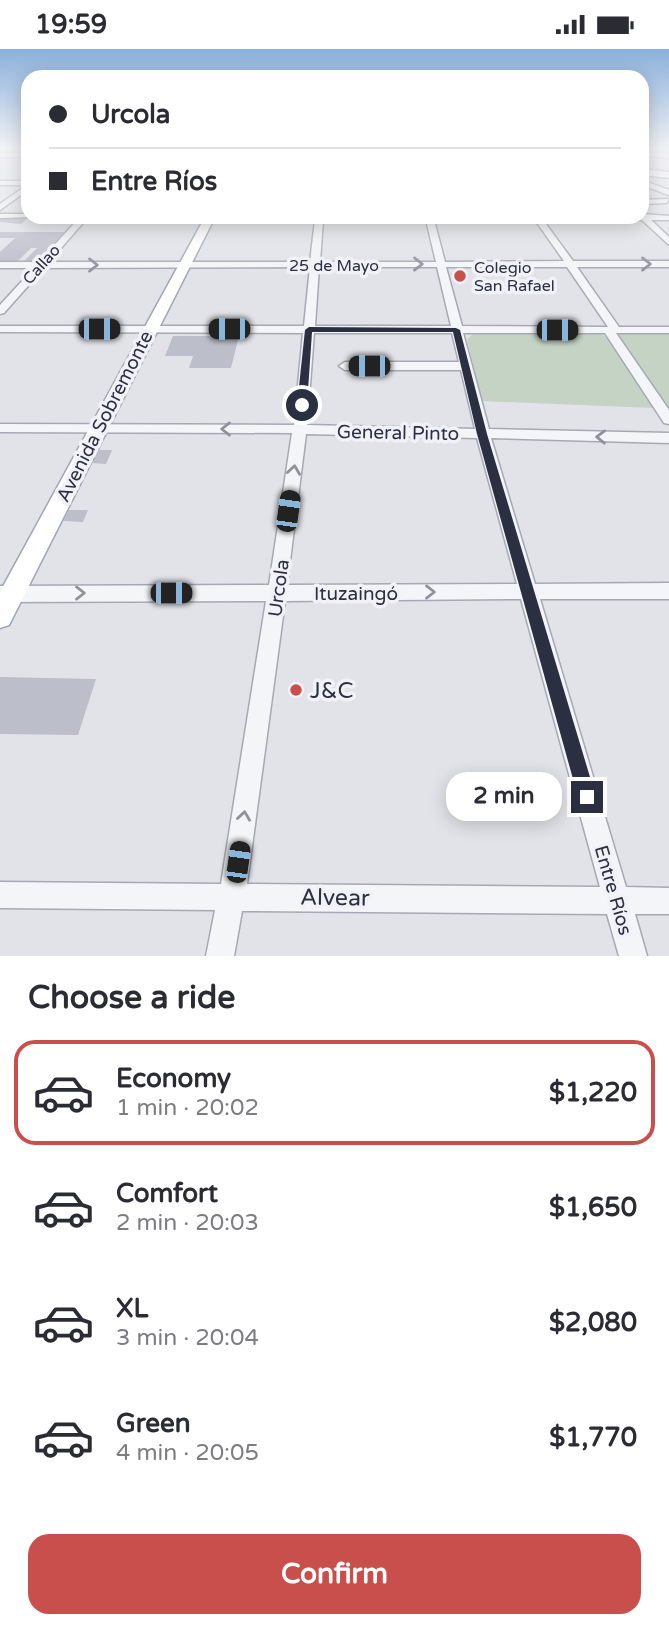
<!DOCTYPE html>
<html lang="en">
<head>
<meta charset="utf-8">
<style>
  body { margin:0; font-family:"Varela Round",sans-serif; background:#f7f7f7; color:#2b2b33; height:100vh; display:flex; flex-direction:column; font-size:26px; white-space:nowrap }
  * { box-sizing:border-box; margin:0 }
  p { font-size:23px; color:#7c7c81 }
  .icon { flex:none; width:38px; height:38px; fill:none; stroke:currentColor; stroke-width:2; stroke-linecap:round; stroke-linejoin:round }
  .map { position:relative; height:907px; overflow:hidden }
  .panel { display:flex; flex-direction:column; background:#fff; flex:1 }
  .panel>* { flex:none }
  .hud { position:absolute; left:21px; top:21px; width:628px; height:154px; border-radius:21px; box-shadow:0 4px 18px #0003; display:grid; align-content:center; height:154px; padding:0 28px; background:#fff }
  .end { position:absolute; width:32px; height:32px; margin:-16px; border:9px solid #2a2f41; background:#fff; box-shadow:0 0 0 4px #fff }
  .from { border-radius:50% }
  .bubble { position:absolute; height:49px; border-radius:21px; background:#fff; box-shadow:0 4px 18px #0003; font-size:23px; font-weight:800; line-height:49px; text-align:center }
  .car { position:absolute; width:21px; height:42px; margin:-21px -10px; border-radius:9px; box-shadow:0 0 5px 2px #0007; background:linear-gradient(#222 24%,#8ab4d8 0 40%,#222 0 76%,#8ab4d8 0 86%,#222 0) }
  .hud b { display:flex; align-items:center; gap:24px; height:66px; font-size:26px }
  .hud b+b { border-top:2px solid #e1e1e2 }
  .hud i { width:18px; height:18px; background:#2b2b33 }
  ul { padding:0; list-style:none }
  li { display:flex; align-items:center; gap:21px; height:105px; margin:0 14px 10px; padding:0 14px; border:4px solid transparent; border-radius:21px }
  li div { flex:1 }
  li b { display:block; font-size:26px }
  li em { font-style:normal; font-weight:800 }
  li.current { border-color:#c94f4c }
  li>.icon { width:63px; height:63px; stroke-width:1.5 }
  h2 { padding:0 28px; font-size:32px; line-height:84px }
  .cta { display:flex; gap:14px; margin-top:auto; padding:14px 28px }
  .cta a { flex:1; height:80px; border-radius:21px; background:#c94f4c; color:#fff; font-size:28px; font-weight:800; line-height:80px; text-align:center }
  .status { display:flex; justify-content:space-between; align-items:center; height:49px; padding:0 35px; background:#fff; direction:ltr }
  .status svg { height:19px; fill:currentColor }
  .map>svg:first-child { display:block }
</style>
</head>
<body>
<div class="status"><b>19:59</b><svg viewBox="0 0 49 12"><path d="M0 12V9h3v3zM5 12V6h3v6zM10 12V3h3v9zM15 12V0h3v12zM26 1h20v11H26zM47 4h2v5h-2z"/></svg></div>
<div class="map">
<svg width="669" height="907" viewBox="0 0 669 907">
  <rect width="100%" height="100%" fill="#e1e3e9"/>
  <path fill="#c4d3c3" d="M 476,283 L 602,285 L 607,289 L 654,359 L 481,352 L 467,290 Z
    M 628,283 L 669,283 L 669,361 L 619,289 L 620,284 Z"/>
  <path fill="#bcbec9" d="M 28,168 L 21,175 L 0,173 L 0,170 Z
    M 0,183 L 65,183 L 37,212 L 24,212 L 37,199 L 31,199 L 17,213 L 0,213 L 0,203 L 15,189 L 0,189 Z
    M 173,287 L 239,287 L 231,319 L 189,319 L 193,307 L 165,307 Z
    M 99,401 L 112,401 L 106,415 L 92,414 Z
    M 69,461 L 88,461 L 83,473 L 63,472 Z
    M 0,628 L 96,630 L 78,686 L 0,685 Z"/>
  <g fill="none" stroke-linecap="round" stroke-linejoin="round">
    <defs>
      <path id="minor" d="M 642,103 L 669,105 L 669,109 L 642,107 Z
        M 0,104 L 28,104 L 28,108 L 0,108 Z
        M 642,131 L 669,141 L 669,146 L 642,136 Z
        M 0,132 L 28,132 L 28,141 L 0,161 L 0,155 L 27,136 L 0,136 Z
        M 669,150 L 666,154 L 642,155 L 642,151 Z
        M 0,165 L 28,165 L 28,168 L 31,168 L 0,169 Z
        M 642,165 L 669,167 L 669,171 L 651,171 L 669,188 L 669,196 L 642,171 L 543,171 L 573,212 L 669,212 L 669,218 L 577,218 L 619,278 L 669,278 L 669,284 L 616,284 L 669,361 L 669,375 L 664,374 L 605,284 L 463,284 L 489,380 L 669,384 L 669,394 L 491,389 L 535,535 L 669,534 L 669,550 L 540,550 L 626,838 L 669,839 L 669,865 L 635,865 L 647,907 L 619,907 L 607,865 L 242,862 L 234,907 L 206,907 L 215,861 L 0,859 L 0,833 L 221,835 L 266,552 L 0,553 L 0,537 L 269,536 L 292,384 L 0,383 L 0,375 L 294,376 L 303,284 L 0,283 L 0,277 L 304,277 L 310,218 L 44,219 L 4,264 L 0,265 L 0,256 L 34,219 L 0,219 L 0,213 L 39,213 L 80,168 L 88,168 L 49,213 L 310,213 L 315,171 L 213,170 L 209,168 L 642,168 ZM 323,171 L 426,171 L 436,213 L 320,213 ZM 434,171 L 535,171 L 564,212 L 445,213 ZM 319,218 L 437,218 L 451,277 L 315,277 ZM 446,218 L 567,218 L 608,278 L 462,277 ZM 314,284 L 452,284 L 459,313 L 345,313 L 339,317 L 345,321 L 461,321 L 475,380 L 307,376 ZM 306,385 L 477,389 L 517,535 L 287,536 ZM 521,550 L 600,838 L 247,835 L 285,552 Z"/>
      <path id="major" d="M 642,120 L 669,123 L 669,129 L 642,126 Z
        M 205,168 L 215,168 L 9,576 L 0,579 L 0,543 Z"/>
    </defs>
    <use href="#minor" stroke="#a6a9b3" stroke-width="3"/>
    <use href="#major" stroke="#a1a6b5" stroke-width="3"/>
    <use href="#minor" fill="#f4f5f8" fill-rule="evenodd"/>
    <use href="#major" fill="#fff" fill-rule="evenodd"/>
  </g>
  <defs><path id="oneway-chevron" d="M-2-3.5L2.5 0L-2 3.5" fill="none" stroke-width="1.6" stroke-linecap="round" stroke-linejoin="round" transform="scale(1.75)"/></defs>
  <g stroke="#8f929c">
    <use href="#oneway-chevron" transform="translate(418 215)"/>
    <use href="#oneway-chevron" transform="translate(646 215)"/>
    <use href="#oneway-chevron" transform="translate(93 216)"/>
    <use href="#oneway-chevron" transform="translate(226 380) rotate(-180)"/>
    <use href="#oneway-chevron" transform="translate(601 388) rotate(-179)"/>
    <use href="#oneway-chevron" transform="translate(294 421) rotate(-82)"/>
    <use href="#oneway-chevron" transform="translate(430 543)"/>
    <use href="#oneway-chevron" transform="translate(80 544)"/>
    <use href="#oneway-chevron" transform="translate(244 767) rotate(-82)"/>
  </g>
  <linearGradient id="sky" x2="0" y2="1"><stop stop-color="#8ab0db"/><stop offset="0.44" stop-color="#f2f2f5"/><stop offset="1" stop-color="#f2f2f5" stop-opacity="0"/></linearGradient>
  <rect width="669" height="226" fill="url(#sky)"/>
  <path fill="#2a2f41" d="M 309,278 L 456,279 L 460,281 L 487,385 L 596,748 L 593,754 L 587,757 L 581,754 L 578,748 L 477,385 L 453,283 L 312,283 L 307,356 L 302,358 L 297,356 L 305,281 Z"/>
  <g fill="#c94f4c" stroke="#f1f2f7" stroke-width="2.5">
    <circle cx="460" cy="227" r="7"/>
    <circle cx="296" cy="641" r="7"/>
  </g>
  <g text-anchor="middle" stroke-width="7" stroke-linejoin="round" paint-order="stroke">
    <g font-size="16" fill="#2a2f41" stroke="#f1f2f7">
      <text transform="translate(41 215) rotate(-48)" y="6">Callao</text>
      <text x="334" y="222">25 de Mayo</text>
    </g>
    <g font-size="16" fill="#2a2f41" stroke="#f1f2f7" text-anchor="start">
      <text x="474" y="224">Colegio<tspan x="474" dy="18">San Rafael</tspan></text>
    </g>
    <g font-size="19" fill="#2a2f41" stroke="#f1f2f7">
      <text transform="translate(104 367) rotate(-63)" y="7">Avenida Sobremonte</text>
      <text transform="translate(398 383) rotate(1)" y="7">General Pinto</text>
      <text transform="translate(278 539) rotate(-82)" y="7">Urcola</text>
      <text x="356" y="551">Ituzaingó</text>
      <text transform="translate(614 841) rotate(74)" y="7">Entre Ríos</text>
    </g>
    <g font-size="23" fill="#2a2f41" stroke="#f1f2f7" text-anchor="start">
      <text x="310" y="649">J&amp;C</text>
    </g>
    <g font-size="23" fill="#2a2f41" stroke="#f1f2f7">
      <text transform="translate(335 848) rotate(1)" y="8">Alvear</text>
    </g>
  </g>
</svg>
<i class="end from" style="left:302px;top:356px"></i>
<i class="end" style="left:587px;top:748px"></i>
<div class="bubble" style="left:446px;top:723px;width:116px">2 min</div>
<i class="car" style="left:99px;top:280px;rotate:90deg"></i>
<i class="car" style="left:229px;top:280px;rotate:270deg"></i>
<i class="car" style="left:557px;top:281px;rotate:90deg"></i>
<i class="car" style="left:369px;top:317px;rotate:270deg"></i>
<i class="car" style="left:288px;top:462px;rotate:8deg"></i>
<i class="car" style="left:171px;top:544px;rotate:90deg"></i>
<i class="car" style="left:238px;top:813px;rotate:8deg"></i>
<div class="hud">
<b><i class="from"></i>Urcola</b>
<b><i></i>Entre Ríos</b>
</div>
</div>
<section class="panel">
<h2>Choose a ride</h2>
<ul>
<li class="current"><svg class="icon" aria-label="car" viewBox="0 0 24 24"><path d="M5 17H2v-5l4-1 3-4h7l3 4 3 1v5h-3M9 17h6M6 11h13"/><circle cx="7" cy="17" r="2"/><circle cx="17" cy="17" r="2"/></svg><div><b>Economy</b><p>1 min · 20:02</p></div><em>$1,220</em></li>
<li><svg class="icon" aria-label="car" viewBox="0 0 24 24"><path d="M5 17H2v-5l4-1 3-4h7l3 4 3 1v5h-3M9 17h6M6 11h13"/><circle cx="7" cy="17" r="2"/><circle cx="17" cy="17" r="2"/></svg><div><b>Comfort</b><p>2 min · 20:03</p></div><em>$1,650</em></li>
<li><svg class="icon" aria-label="car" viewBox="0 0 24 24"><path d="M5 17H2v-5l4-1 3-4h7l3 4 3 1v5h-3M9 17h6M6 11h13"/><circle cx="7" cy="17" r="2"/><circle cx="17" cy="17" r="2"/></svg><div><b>XL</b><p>3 min · 20:04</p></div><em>$2,080</em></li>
<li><svg class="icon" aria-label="car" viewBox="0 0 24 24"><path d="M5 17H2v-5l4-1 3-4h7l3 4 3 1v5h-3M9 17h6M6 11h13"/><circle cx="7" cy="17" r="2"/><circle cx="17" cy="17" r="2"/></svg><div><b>Green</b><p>4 min · 20:05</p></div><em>$1,770</em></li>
</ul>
<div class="cta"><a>Confirm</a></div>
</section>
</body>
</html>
